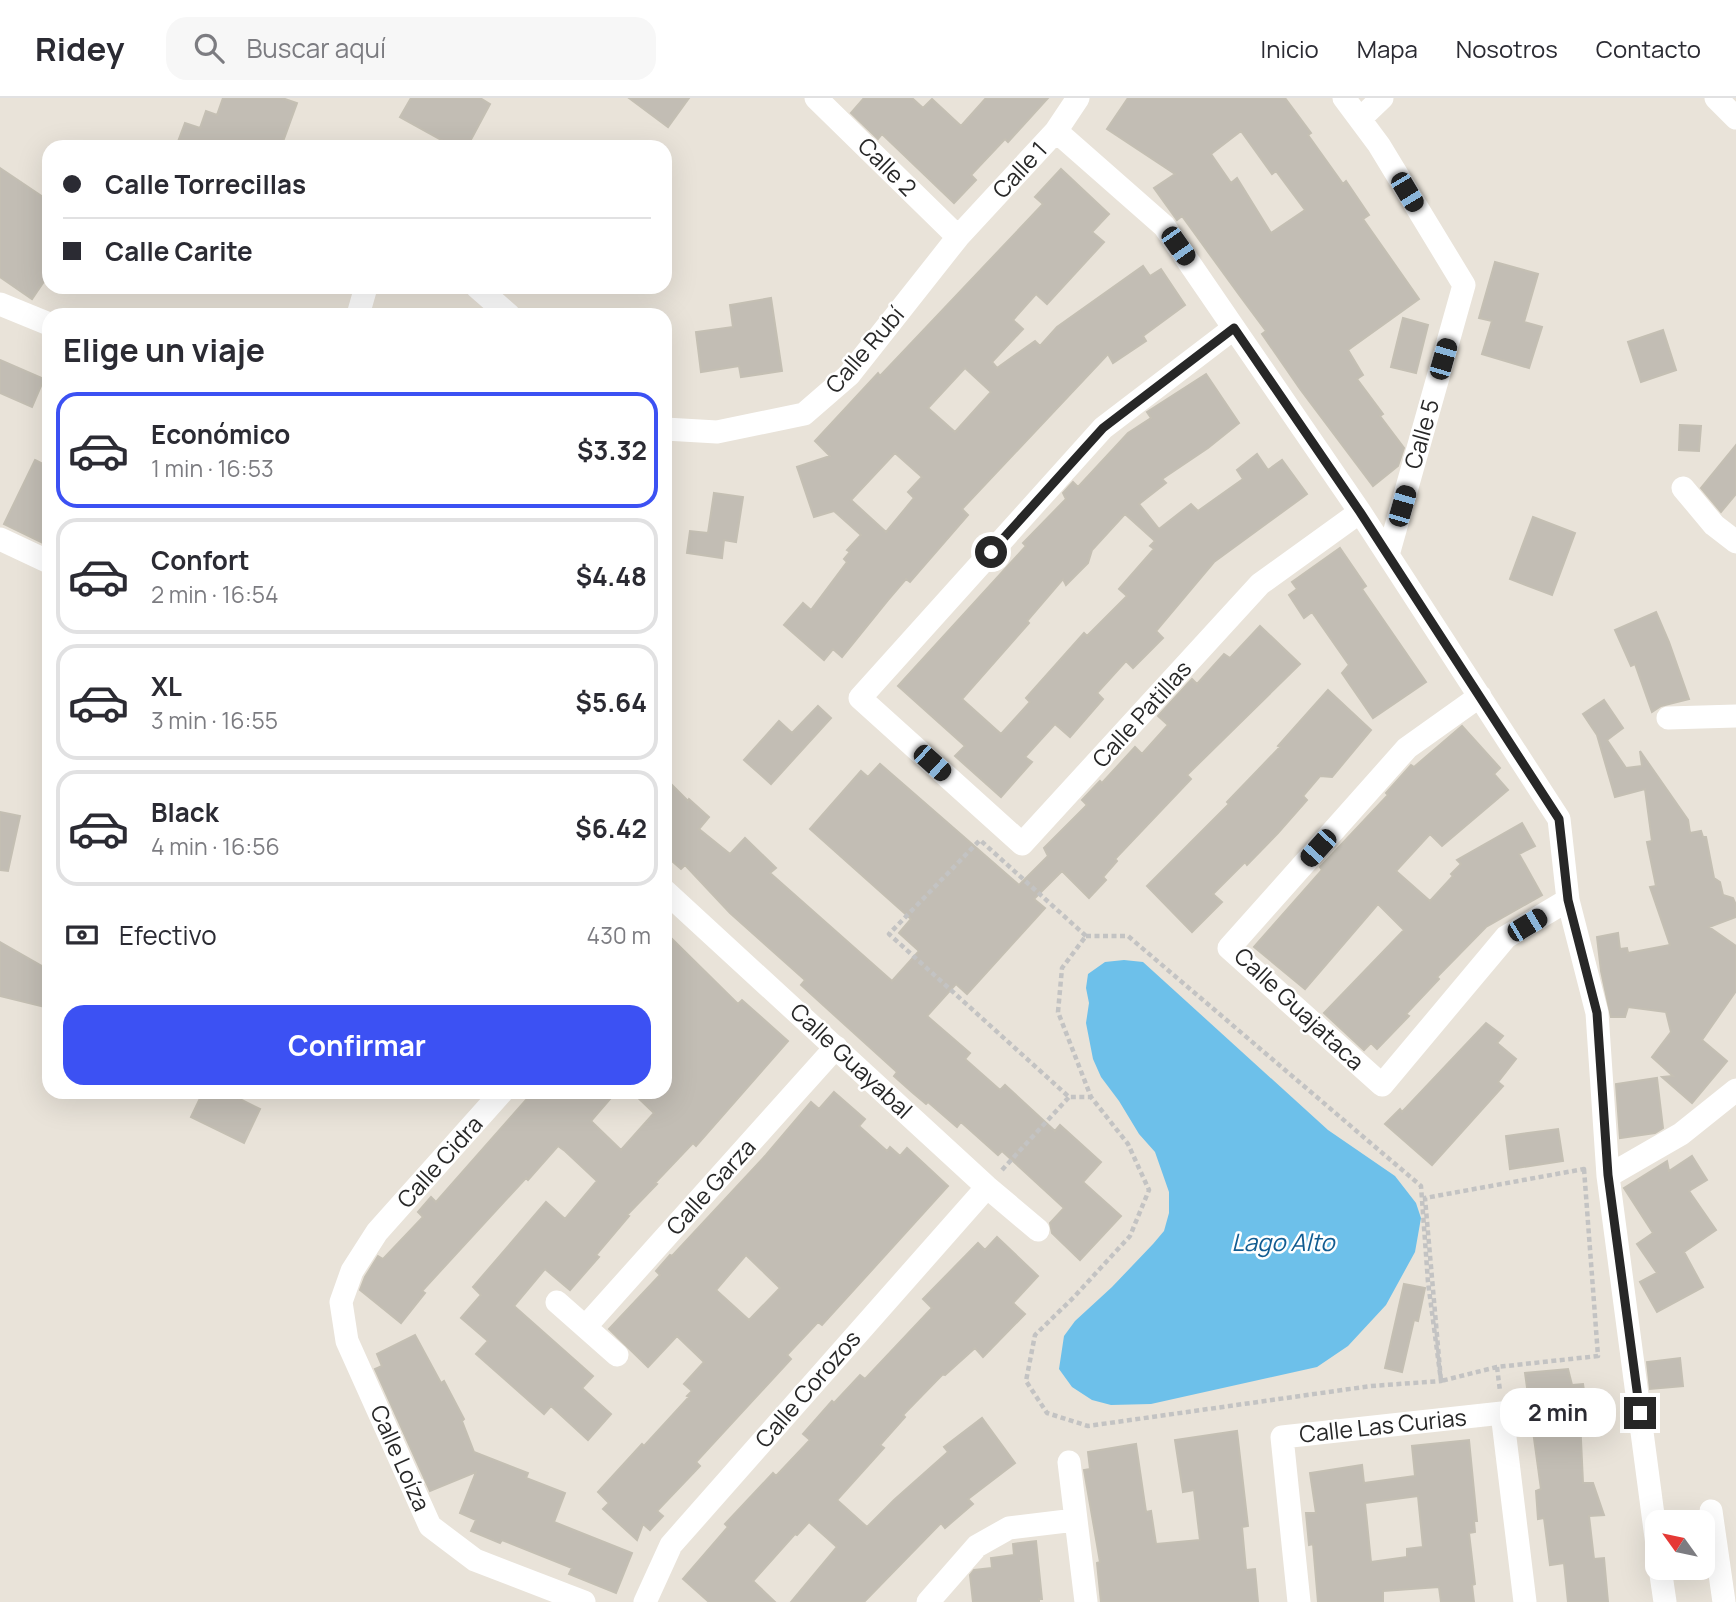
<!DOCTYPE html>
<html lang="es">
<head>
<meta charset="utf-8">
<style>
  body { margin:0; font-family:Manrope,sans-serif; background:#f7f7f7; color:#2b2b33; height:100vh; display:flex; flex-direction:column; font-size:26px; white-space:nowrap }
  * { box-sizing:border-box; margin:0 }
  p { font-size:23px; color:#7c7c81 }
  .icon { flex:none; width:38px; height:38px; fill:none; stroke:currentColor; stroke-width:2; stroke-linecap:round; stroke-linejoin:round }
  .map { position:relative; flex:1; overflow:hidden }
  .drawer { position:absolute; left:42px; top:210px; width:630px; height:791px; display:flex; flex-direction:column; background:#fff; border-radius:21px; box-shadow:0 7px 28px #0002 }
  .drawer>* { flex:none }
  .banner { position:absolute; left:42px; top:42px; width:630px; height:154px; border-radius:21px; box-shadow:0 7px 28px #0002; display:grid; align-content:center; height:154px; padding:0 21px; background:#fff }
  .needle { width:46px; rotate:303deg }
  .controls { position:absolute; left:1645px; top:1412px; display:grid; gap:14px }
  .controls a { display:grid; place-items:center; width:70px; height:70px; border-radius:14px; background:#fff; box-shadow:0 7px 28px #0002; font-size:35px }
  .end { position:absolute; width:32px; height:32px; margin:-16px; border:9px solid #272727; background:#fff; box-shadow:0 0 0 4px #fff }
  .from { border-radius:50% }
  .bubble { position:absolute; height:49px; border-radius:21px; background:#fff; box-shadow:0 7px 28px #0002; font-size:23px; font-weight:700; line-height:49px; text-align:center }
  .car { position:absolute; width:21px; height:42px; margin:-21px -10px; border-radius:9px; box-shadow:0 0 5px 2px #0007; background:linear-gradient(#222 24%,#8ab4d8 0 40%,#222 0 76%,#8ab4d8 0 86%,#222 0) }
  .banner b { display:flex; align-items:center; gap:24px; height:66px; font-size:26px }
  .banner b+b { border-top:2px solid #e1e1e2 }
  .banner i { width:18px; height:18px; background:#2b2b33 }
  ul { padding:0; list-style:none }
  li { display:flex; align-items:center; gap:21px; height:116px; margin:0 14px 10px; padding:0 7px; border:4px solid #e1e1e2; border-radius:21px }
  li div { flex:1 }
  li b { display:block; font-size:26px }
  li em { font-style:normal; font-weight:700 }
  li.selected { border-color:#3c51f3 }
  li>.icon { width:63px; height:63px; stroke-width:1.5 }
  h2 { padding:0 21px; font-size:32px; line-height:84px }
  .pay { display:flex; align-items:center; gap:18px; height:77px; padding:0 21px; font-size:26px }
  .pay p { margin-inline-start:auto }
  .cta { display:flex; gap:14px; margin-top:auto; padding:14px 21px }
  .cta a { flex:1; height:80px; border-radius:21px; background:#3c51f3; color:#fff; font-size:28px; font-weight:700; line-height:80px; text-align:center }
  header { display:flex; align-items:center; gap:42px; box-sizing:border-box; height:98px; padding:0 35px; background:#fff; border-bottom:2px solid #e1e1e2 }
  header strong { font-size:33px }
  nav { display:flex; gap:38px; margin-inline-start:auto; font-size:24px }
  .search { width:490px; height:63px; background:#f7f7f7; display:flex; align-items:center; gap:18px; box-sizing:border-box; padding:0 24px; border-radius:21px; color:#7c7c81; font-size:26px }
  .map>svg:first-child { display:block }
</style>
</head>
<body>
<header>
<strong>Ridey</strong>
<div class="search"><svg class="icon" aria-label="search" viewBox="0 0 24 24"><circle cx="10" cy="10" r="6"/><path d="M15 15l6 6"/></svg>Buscar aquí</div>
<nav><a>Inicio</a><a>Mapa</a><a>Nosotros</a><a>Contacto</a></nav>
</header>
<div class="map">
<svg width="1736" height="1504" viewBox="0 0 1736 1504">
  <rect width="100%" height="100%" fill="#e9e3d9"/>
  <path fill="#6dc0ea" d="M 1124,862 L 1143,864 L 1328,1032 L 1395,1078 L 1416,1105 L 1421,1120 L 1415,1154 L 1386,1207 L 1348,1248 L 1317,1269 L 1151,1306 L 1111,1307 L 1092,1302 L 1072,1289 L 1059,1271 L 1064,1238 L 1075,1223 L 1112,1189 L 1153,1146 L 1164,1133 L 1169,1115 L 1169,1094 L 1155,1054 L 1139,1036 L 1119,1003 L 1101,979 L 1093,961 L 1086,925 L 1089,905 L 1086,890 L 1088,876 L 1105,864 Z"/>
  <path fill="#c2bdb4" stroke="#c4bfb3" stroke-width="2" fill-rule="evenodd" d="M 223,0 L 282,0 L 297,5 L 281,49 L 176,49 L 185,25 L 200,30 L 206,13 L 217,17 Z
    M 411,0 L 480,0 L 490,6 L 467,49 L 454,49 L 400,19 Z
    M 629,0 L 689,0 L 668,29 Z
    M 864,0 L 912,0 L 923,10 L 932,1 L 961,28 L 986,0 L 1048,0 L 1008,44 L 1005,41 L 971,77 L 976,82 L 954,105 L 882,36 L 878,41 L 851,15 Z
    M 1128,0 L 1285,0 L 1311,35 L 1308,37 L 1343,86 L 1346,83 L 1369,117 L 1363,121 L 1419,201 L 1348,252 L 1363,277 L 1357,281 L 1383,316 L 1380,318 L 1404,350 L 1398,368 L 1373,388 L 1300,291 L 1262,236 L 1266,233 L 1240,198 L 1182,118 L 1177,122 L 1154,90 L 1175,76 L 1107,31 ZM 1241,33 L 1272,76 L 1276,73 L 1305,112 L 1271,135 L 1237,80 L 1231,85 L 1211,56 Z
    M 0,70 L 49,103 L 49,176 L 32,201 L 0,179 Z
    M 1061,71 L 1109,116 L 1092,134 L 1104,144 L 1047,206 L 1036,196 L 1013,222 L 1023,231 L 992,264 L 997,270 L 1035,243 L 1040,248 L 1057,229 L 1143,168 L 1150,178 L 1161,171 L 1185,207 L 1143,238 L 1146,243 L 1113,265 L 1108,256 L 962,411 L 968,417 L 910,484 L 906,481 L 888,502 L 842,559 L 833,551 L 824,562 L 784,527 L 803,505 L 811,512 L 847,464 L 844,461 L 850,454 L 847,452 L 861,437 L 834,413 L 814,419 L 797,369 L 830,358 L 815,343 L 878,275 L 880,278 L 1043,106 L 1035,99 ZM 965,270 L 991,294 L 955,334 L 928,310 ZM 895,355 L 922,379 L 908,394 L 914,400 L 886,434 L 851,402 Z
    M 1495,164 L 1538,176 L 1524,224 L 1542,229 L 1529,270 L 1482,256 L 1492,223 L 1479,220 Z
    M 771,200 L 782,273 L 741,279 L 739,268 L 701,274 L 696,234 L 733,229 L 730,207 Z
    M 1403,220 L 1428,227 L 1416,275 L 1391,269 Z
    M 1663,232 L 1676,272 L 1641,284 L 1628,244 Z
    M 0,262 L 44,281 L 32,309 L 0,295 Z
    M 1206,276 L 1239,325 L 1208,350 L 1162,381 L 1166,385 L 1139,406 L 1159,431 L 1191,406 L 1198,413 L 1243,381 L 1237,372 L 1257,356 L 1268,372 L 1282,362 L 1307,396 L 1214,464 L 1156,533 L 1163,540 L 1133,570 L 1126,563 L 1097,595 L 1103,601 L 1070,639 L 1055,626 L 1025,659 L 1032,664 L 1001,699 L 955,658 L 965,648 L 898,588 L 1026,448 L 1023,445 L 1066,401 L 1063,395 L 1073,384 L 1078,389 L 1128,335 L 1151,320 L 1147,314 ZM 1125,416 L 1155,443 L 1150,448 L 1154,451 L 1119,491 L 1127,498 L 1087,538 L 1084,535 L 1026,600 L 1030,604 L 1001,636 L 962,601 L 1029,525 L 1027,523 L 1063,481 L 1066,487 L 1088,465 L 1092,452 Z
    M 1680,327 L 1701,328 L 1699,353 L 1679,352 Z
    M 1736,347 L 1736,396 L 1721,414 L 1701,390 Z
    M 35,362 L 49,369 L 49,448 L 4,426 Z
    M 714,395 L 743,399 L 736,444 L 724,442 L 722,460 L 687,455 L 690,433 L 708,435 Z
    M 1533,419 L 1575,435 L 1552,497 L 1510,481 Z
    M 1340,450 L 1366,488 L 1362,491 L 1426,584 L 1373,620 L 1342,575 L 1349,567 L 1312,514 L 1304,520 L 1289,497 L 1297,491 L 1292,484 Z
    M 1656,514 L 1669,544 L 1689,601 L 1661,608 L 1652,614 L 1635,566 L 1631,568 L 1615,532 Z
    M 1260,528 L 1300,566 L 1187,677 L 1191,681 L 1115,761 L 1117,763 L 1103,779 L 1106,782 L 1089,800 L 1062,773 L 1034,801 L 1045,810 L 967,896 L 956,886 L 927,918 L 970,955 L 965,961 L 1000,992 L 1005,987 L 1055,1033 L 1060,1027 L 1101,1064 L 1083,1084 L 1121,1118 L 1080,1162 L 1052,1135 L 1050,1125 L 1064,1110 L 1002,1053 L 998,1057 L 961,1024 L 957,1029 L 928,1004 L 926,1006 L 913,995 L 894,978 L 897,974 L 801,887 L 805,882 L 730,815 L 685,767 L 681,771 L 665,757 L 665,680 L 688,703 L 689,701 L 709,719 L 699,731 L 730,756 L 745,740 L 776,770 L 770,775 L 892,883 L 919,853 L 899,835 L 911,821 L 810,731 L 861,673 L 868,679 L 880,666 L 1019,787 L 1048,758 L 1044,750 L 1087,707 L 1082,702 L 1100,683 L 1102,685 L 1135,649 L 1142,656 L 1168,627 L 1158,618 L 1192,581 L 1197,586 L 1224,556 L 1230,560 Z
    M 1328,592 L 1371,632 L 1332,679 L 1320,678 L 1303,698 L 1307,702 L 1278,735 L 1247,767 L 1245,764 L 1213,796 L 1222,804 L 1192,834 L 1147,788 L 1229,706 L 1227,704 L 1280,649 L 1278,648 Z
    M 1604,602 L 1623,630 L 1607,642 L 1626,670 L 1642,668 L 1640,653 L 1688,722 L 1690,735 L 1701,733 L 1703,739 L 1706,739 L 1714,780 L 1720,784 L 1723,797 L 1733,800 L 1736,807 L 1736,819 L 1709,829 L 1736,848 L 1736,893 L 1702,942 L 1727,963 L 1692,1005 L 1662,979 L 1673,978 L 1652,959 L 1671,934 L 1666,914 L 1628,909 L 1625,919 L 1611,919 L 1601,873 L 1597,839 L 1618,835 L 1620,851 L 1627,850 L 1628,855 L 1670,847 L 1650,789 L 1656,788 L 1647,744 L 1652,743 L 1645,691 L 1615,699 L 1597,637 L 1583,616 Z
    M 818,608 L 831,620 L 771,686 L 744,662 L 779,623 L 792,635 Z
    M 1462,628 L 1500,670 L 1494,676 L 1508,692 L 1442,748 L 1430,736 L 1396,773 L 1430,803 L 1453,778 L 1451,776 L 1461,766 L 1457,762 L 1522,725 L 1535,748 L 1519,756 L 1542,797 L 1486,829 L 1437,879 L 1439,881 L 1406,916 L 1409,918 L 1377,951 L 1371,945 L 1364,952 L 1324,915 L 1404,832 L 1378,806 L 1305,891 L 1254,849 L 1322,772 L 1320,769 L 1388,697 L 1386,695 L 1411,667 L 1414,669 Z
    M 0,714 L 20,718 L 8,773 L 0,772 Z
    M 665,834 L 738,906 L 742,902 L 788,943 L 696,1048 L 693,1045 L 655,1085 L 657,1086 L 627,1117 L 629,1118 L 596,1157 L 599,1159 L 570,1192 L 545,1171 L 514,1208 L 593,1278 L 582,1290 L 611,1316 L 588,1342 L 551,1308 L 544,1316 L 476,1256 L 488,1243 L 461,1220 L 481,1197 L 473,1189 L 546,1104 L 565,1121 L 597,1083 L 565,1053 L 558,1048 L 528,1082 L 526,1080 L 422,1193 L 425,1195 L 401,1225 L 360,1192 L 365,1179 L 378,1158 L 383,1161 L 423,1119 L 418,1114 L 431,1099 L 436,1104 L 533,994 L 616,994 L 591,1023 L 621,1052 L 654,1015 L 632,994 L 665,994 Z
    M 0,844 L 49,872 L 49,910 L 0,898 Z
    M 1486,925 L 1503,938 L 1497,945 L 1516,961 L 1498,984 L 1503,988 L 1432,1067 L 1385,1026 L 1400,1011 L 1402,1014 Z
    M 1657,980 L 1663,1030 L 1655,1035 L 1620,1040 L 1616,986 Z
    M 203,994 L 226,994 L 260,1011 L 244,1045 L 191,1019 Z
    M 834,994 L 865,1021 L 859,1028 L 887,1053 L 890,1049 L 900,1058 L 907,1050 L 948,1088 L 822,1227 L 818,1224 L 787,1257 L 791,1261 L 696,1364 L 700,1368 L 657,1413 L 663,1418 L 650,1432 L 643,1426 L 637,1442 L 603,1411 L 609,1405 L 598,1394 L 642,1346 L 644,1348 L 689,1299 L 687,1298 L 692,1293 L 684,1286 L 704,1264 L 677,1238 L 648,1269 L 609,1231 L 660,1177 L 656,1173 L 670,1157 L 672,1158 L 766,1057 L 811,1004 L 819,1011 ZM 746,1157 L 780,1190 L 749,1222 L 716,1192 Z
    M 1558,1031 L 1563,1063 L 1510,1071 L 1506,1038 Z
    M 1692,1058 L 1707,1082 L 1689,1093 L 1716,1132 L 1684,1154 L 1703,1189 L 1657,1214 L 1640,1184 L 1657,1175 L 1637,1146 L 1653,1135 L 1624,1090 L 1667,1063 L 1669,1073 Z
    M 997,1139 L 1038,1178 L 1013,1205 L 1025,1216 L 983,1259 L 975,1250 L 945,1277 L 943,1276 L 903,1317 L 905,1319 L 880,1347 L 884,1350 L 837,1402 L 867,1429 L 894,1402 L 948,1354 L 944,1349 L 982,1320 L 1015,1365 L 968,1401 L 973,1406 L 945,1430 L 941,1425 L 864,1504 L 791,1504 L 837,1449 L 809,1424 L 797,1437 L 795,1436 L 753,1483 L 775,1504 L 709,1504 L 683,1481 L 728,1429 L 725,1426 L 773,1375 L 776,1378 L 810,1342 L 803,1336 L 832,1303 L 834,1305 L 860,1277 L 865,1281 L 932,1210 L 923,1201 L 978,1145 L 985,1152 Z
    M 1404,1186 L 1425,1190 L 1418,1223 L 1414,1222 L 1402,1274 L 1385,1270 Z
    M 415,1237 L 441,1285 L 444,1283 L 464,1321 L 462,1323 L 474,1354 L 528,1375 L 526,1380 L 565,1395 L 554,1424 L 632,1455 L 616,1495 L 569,1476 L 572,1470 L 502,1442 L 500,1445 L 471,1433 L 476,1422 L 460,1415 L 476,1374 L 430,1393 L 375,1271 L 382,1268 L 377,1256 Z
    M 1680,1260 L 1683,1288 L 1650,1291 L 1647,1264 Z
    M 1568,1271 L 1572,1287 L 1583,1286 L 1585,1299 L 1599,1299 L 1600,1319 L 1580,1321 L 1583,1385 L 1593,1385 L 1604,1417 L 1589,1418 L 1594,1461 L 1604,1460 L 1608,1504 L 1568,1504 L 1564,1465 L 1550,1467 L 1544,1420 L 1538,1421 L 1536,1393 L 1541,1391 L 1525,1275 Z
    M 1237,1333 L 1248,1428 L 1242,1429 L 1246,1472 L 1255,1471 L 1258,1504 L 1101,1504 L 1097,1465 L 1100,1464 L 1084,1372 L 1090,1371 L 1088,1354 L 1136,1346 L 1146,1414 L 1151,1413 L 1156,1446 L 1200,1442 L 1194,1392 L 1183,1394 L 1175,1342 Z
    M 1469,1342 L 1477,1423 L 1474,1423 L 1475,1434 L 1469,1435 L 1475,1486 L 1472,1487 L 1474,1504 L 1441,1504 L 1439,1489 L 1383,1493 L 1383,1504 L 1318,1504 L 1313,1446 L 1309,1447 L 1306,1415 L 1316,1415 L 1310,1375 L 1362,1367 L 1364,1385 L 1415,1378 L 1412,1348 ZM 1418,1398 L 1423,1449 L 1407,1451 L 1407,1459 L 1371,1464 L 1365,1405 Z
    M 1036,1443 L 1042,1501 L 1039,1501 L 1039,1504 L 973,1504 L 970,1477 L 974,1472 L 992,1470 L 991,1460 L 1014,1457 L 1013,1446 Z"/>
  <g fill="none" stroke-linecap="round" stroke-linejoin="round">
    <path stroke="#c3c3c3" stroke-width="4.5" stroke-dasharray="5 3.5" stroke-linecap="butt" d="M 1086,838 L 1128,838 L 1421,1088 L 1428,1184 L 1441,1283 L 1371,1288 L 1088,1328 L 1047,1315 L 1026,1283 L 1035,1237 L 1074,1199 L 1130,1138 L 1149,1092 L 1128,1046 L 1091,999 L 1058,914 L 1062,870 Z
      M 1086,838 L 980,742 L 889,836 L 1069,999 L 1091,999
      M 1584,1071 L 1598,1258 L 1497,1269 L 1441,1283 L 1425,1100 Z
      M 1002,1072 L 1069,999
      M 1497,1269 L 1500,1293"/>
    <path stroke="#fff" stroke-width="23" d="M 816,0 L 958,139
      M 1344,0 L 1379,47 L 1464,187 L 1388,457
      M 1716,0 L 1736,20
      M 1360,21 L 1382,0
      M 1056,33 L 1164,128 L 1360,414 L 1559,721 L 1568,802 L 1597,915 L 1608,1078 L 1657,1447
      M 477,189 L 509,217
      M 0,206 L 49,226
      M 358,217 L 366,189
      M 1234,230 L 1103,330 L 860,600 L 1022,746 L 1260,486 L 1360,414
      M 665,331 L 717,334 L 804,316 L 849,277 L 958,139 L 1056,33 L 1078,0
      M 1683,390 L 1714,427 L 1736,444
      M 0,441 L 49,464
      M 1480,598 L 1407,650 L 1229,850 L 1382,987 L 1506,839 L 1568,802
      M 1668,620 L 1736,618
      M 665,793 L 987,1089 L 1038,1132
      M 502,994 L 377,1134 L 352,1173 L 341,1204 L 347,1243 L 430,1428 L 475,1462 L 584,1504
      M 1608,1078 L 1681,1036 L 1736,992
      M 557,1204 L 617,1257
      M 586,1228 L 836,949
      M 1069,1364 L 1086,1504
      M 1711,1413 L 1724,1504
      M 1660,1470 L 1665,1504
      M 645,1504 L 671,1447 L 987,1089
      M 928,1504 L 977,1448 L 1009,1430 L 1075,1422
      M 1299,1504 L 1282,1339 L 1502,1315 L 1525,1504"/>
  </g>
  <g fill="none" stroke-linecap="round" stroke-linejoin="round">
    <path stroke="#272727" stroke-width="9" d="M 991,454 L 1103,330 L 1234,230 L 1360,414 L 1559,721 L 1568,802 L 1597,915 L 1608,1077 L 1640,1315"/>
  </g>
  <g text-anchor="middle" stroke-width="5" stroke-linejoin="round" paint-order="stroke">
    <g font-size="23" fill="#272727" stroke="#fff">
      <text transform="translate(887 69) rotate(45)" y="8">Calle 2</text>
      <text transform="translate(1020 72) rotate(-47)" y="8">Calle 1</text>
      <text transform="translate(865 252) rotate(-49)" y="8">Calle Rubí</text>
      <text transform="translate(1422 336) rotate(-74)" y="8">Calle 5</text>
      <text transform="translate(1142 616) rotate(-48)" y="8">Calle Patillas</text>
      <text transform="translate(1299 911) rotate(43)" y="8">Calle Guajataca</text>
      <text transform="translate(851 963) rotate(43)" y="8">Calle Guayabal</text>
      <text transform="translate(440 1064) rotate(-48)" y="8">Calle Cidra</text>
      <text transform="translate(711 1089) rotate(-48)" y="8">Calle Garza</text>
      <text transform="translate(808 1291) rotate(-49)" y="8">Calle Corozos</text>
      <text transform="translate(1383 1328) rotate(-6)" y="8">Calle Las Curias</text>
      <text transform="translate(400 1360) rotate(66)" y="8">Calle Loíza</text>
    </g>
    <g font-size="24" font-style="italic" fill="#115c91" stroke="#fff">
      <text x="1283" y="1153">Lago Alto</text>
    </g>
  </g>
</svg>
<div class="controls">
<a><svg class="needle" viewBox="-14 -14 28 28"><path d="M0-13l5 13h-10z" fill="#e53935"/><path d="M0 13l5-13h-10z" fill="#7c7c81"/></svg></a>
</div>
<i class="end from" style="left:991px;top:454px"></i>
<i class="end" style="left:1640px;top:1315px"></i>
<div class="bubble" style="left:1500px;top:1290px;width:116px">2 min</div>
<i class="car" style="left:1407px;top:94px;rotate:149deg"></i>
<i class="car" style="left:1178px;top:148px;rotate:145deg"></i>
<i class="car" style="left:1443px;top:261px;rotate:16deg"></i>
<i class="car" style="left:1402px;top:408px;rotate:16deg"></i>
<i class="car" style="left:932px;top:665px;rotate:132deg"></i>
<i class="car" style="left:1318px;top:750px;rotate:222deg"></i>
<i class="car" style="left:1527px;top:827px;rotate:59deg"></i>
<div class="banner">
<b><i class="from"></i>Calle Torrecillas</b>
<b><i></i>Calle Carite</b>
</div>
<section class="drawer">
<h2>Elige un viaje</h2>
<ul>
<li class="selected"><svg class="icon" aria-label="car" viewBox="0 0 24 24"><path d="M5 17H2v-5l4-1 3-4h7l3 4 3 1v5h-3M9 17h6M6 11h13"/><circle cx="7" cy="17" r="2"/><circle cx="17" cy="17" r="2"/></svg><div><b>Económico</b><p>1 min · 16:53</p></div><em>$3.32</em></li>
<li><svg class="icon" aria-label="car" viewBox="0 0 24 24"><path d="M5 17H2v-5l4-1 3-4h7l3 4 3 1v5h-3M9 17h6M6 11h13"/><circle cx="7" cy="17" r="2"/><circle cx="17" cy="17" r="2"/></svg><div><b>Confort</b><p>2 min · 16:54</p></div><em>$4.48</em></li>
<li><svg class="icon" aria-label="car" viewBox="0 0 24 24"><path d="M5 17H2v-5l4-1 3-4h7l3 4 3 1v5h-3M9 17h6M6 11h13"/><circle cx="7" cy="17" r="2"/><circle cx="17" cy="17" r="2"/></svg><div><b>XL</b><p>3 min · 16:55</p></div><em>$5.64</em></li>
<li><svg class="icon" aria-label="car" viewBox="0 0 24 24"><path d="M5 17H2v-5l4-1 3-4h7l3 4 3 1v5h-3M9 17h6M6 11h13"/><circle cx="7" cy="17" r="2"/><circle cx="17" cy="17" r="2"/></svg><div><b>Black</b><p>4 min · 16:56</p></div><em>$6.42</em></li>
</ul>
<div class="pay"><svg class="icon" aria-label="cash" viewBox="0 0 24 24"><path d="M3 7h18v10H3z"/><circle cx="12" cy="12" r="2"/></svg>Efectivo<p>430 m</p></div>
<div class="cta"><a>Confirmar</a></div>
</section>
</div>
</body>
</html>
